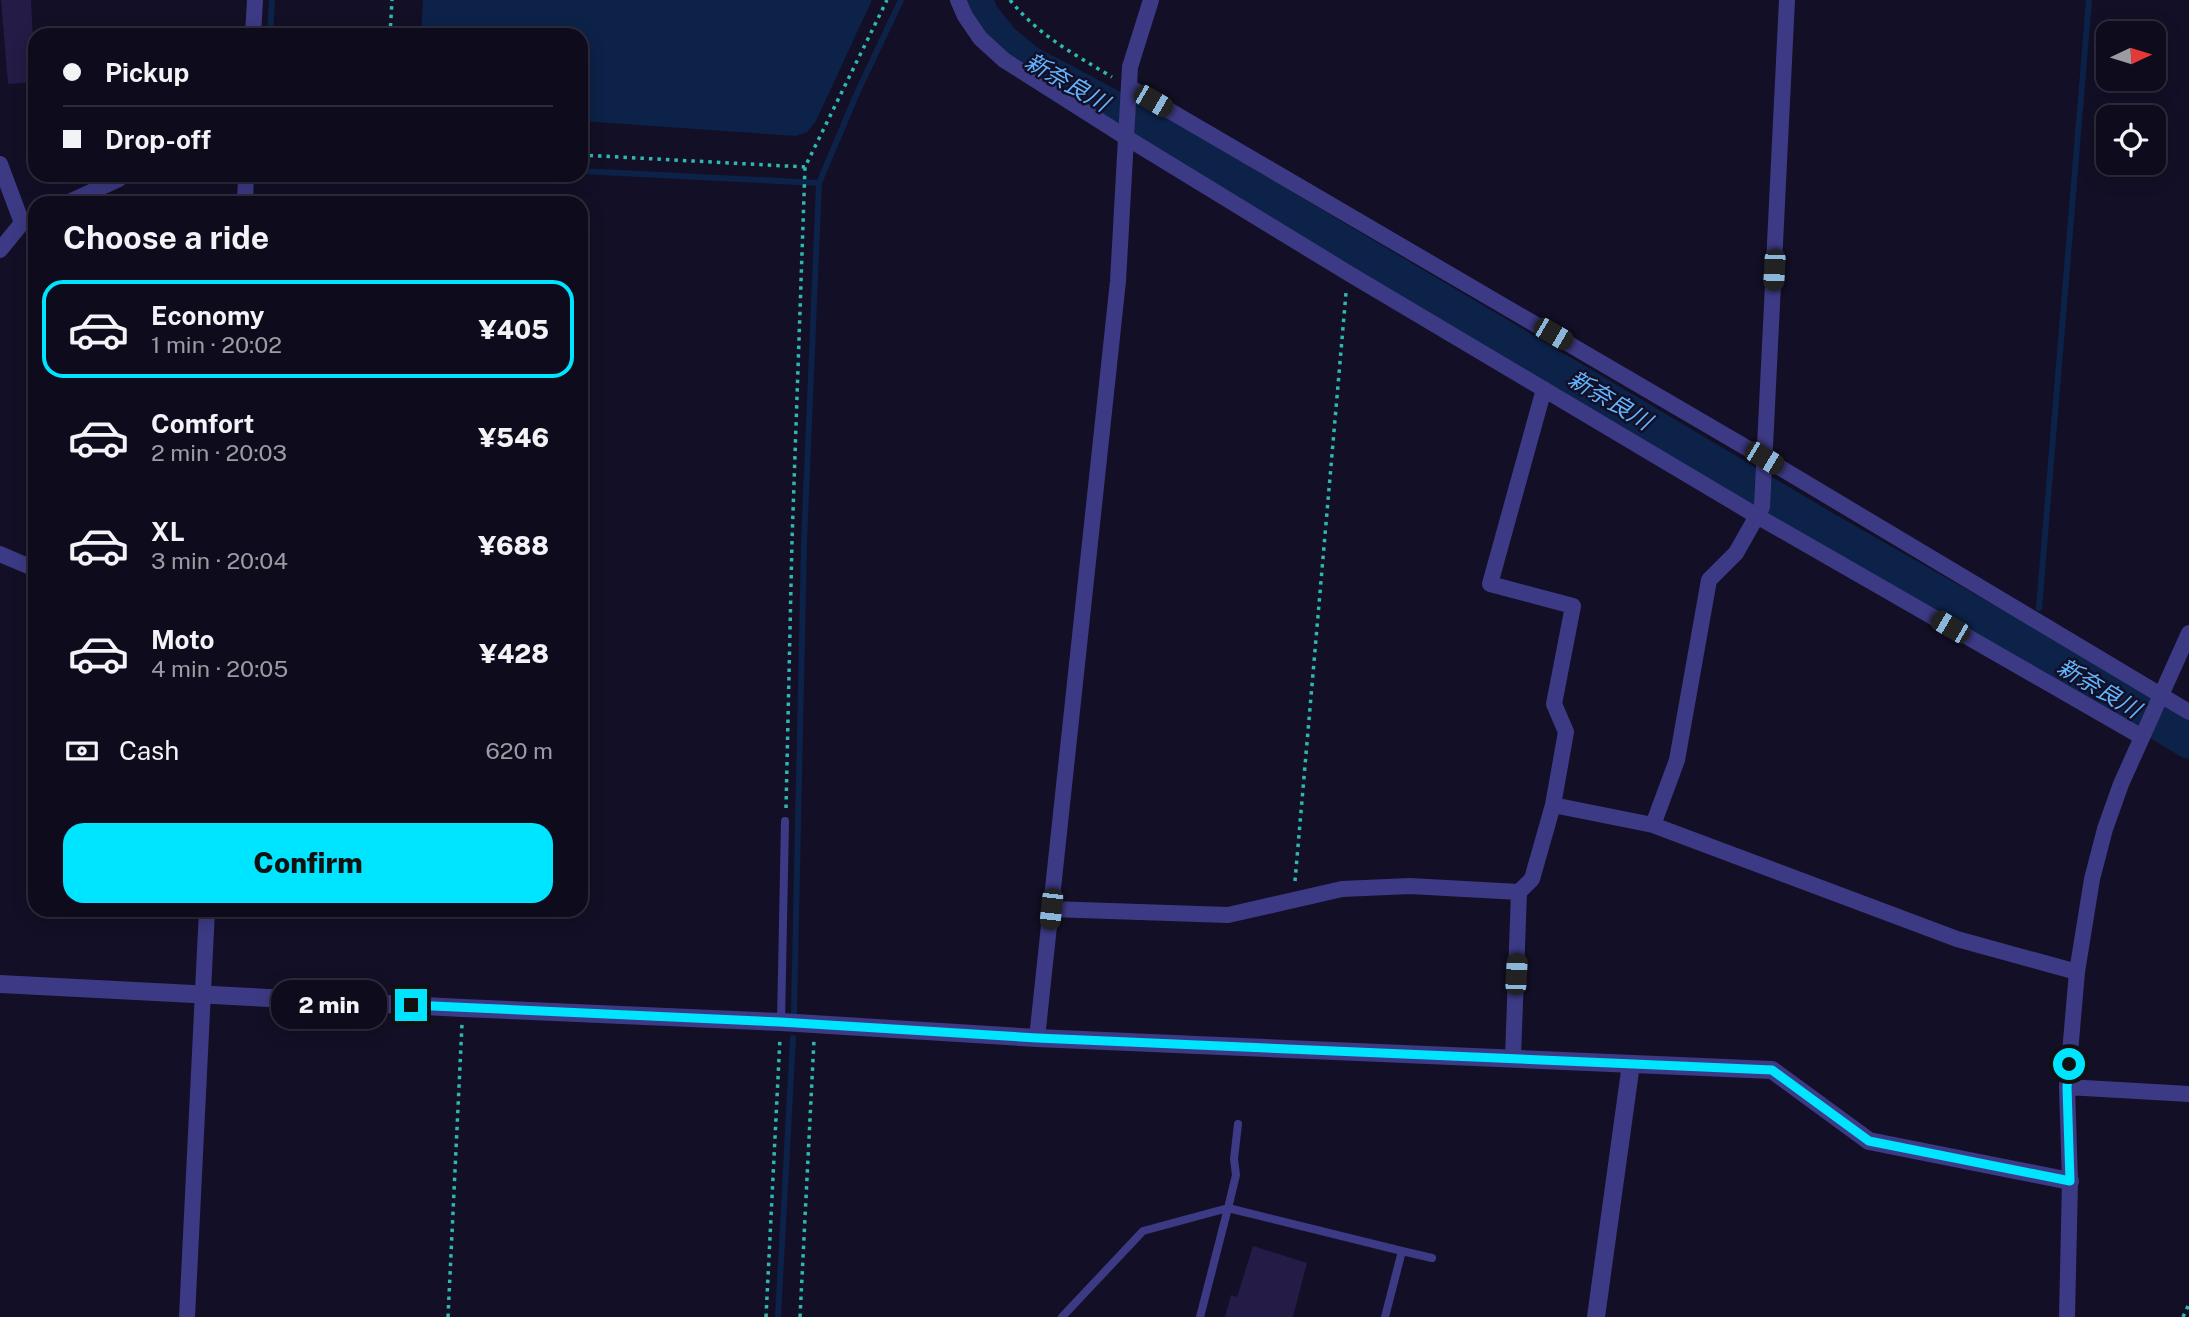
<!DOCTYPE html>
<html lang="en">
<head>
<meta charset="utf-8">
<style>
  body { margin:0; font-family:"Public Sans","Noto Sans JP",sans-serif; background:#1c1929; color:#f1f3f6; height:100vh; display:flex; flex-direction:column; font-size:26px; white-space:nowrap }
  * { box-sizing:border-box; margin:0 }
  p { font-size:23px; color:#9b9ba3 }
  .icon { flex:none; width:38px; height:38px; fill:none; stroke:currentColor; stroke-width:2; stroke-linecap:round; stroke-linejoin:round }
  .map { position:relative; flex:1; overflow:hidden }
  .details { position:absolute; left:28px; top:196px; width:560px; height:721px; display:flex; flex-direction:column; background:#0e0b1c; border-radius:21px; box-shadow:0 4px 18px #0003,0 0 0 2px #2e2b3b }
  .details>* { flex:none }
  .hud { position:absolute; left:28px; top:28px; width:560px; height:154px; border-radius:21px; box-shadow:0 4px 18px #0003,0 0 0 2px #2e2b3b; display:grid; align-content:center; height:154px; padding:0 35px; background:#0e0b1c }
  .needle { width:46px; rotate:86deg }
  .buttons { position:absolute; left:2096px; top:21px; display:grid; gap:14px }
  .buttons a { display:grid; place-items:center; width:70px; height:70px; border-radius:14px; background:#0e0b1c; box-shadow:0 4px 18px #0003,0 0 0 2px #2e2b3b; font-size:35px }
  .end { position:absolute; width:32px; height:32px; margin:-16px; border:9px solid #00e5ff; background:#111; box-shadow:0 0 0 4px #111 }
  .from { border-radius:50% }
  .bubble { position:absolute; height:49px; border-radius:21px; background:#0e0b1c; box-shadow:0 4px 18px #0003,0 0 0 2px #2e2b3b; font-size:23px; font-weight:800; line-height:49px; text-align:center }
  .car { position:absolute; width:21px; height:42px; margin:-21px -10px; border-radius:9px; box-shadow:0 0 5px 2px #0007; background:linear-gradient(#222 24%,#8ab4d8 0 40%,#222 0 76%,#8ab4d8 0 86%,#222 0) }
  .hud b { display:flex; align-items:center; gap:24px; height:66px; font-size:26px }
  .hud b+b { border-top:2px solid #2e2b3b }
  .hud i { width:18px; height:18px; background:#f1f3f6 }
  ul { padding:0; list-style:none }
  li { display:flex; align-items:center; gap:21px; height:98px; margin:0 14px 10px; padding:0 21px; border:4px solid transparent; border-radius:21px }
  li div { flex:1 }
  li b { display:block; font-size:26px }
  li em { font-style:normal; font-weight:800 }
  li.current { border-color:#00e5ff }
  li>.icon { width:63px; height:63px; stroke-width:1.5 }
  h2 { padding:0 35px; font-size:32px; line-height:84px }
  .pay { display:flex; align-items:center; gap:18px; height:77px; padding:0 35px; font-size:26px }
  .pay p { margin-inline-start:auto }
  .button { display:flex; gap:14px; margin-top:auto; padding:14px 35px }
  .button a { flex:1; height:80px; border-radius:21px; background:#00e5ff; color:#111; font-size:28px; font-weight:800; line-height:80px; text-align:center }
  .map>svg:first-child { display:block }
</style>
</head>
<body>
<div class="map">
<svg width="2189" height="1317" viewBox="0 0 2189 1317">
  <rect width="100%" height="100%" fill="#130f26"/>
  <path fill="#0c2248" d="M 423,0 L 872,0 L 815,123 L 807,132 L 796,136 L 581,121 L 581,35 L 421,35 Z"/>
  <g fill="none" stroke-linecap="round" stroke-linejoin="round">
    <path stroke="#0c2248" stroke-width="6" d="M 270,35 L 272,0
      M 581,171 L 819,183
      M 2039,608 L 2089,0
      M 794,1013 L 804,543 L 819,183 L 857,93 L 901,0
      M 778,1317 L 793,1038"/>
    <path stroke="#0c2248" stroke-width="35" d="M 975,0 L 982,16 L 1002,41 L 1029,63 L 1140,122 L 1822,527 L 2022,641 L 2189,741"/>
  </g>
  <path fill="#241b47" d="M 1,0 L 31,0 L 35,82 L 8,84 Z
    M 1253,1246 L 1307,1263 L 1293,1317 L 1225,1317 L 1231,1295 L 1237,1297 Z"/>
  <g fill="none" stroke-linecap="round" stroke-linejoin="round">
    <path stroke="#2fb8b0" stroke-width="3.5" stroke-dasharray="3.5 5" stroke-linecap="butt" d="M 1010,0 C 1039,36 1074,54 1112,77
      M 390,35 L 392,0
      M 581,155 L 805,167
      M 786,808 L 792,541 L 805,167 L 887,0
      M 1295,881 L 1346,293
      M 448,1317 L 462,1024
      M 766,1317 L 780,1038
      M 800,1317 L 814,1040
      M 2183,1317 L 2189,1304"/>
    <path stroke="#3d3a85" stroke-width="8" d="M 781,1022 L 785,821
      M 1402,1251 L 1432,1258
      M 1062,1317 L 1143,1231 L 1228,1208 L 1236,1175 L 1234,1159 L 1238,1124
      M 1200,1317 L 1228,1208 L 1402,1251 L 1385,1317"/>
    <path stroke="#3d3a85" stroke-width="16" d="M 958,0 L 965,16 L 980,38 L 1004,60 L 1127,138 L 1348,273 L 1757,516 L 2142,737
      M 253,35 L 255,0
      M 1129,87 L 1764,458 L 2189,712
      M 0,164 L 22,223
      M 67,203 L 119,179 L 122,175
      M 245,203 L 246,175
      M 0,250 L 22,223 L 35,218
      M 1544,389 L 1490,584 L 1573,606 L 1554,704 L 1566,732 L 1553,805
      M 0,554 L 35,569
      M 1653,825 L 1677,760 L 1709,580 L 1736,553 L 1762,507 L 1787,0
      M 1051,909 L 1228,915 L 1342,889 L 1410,886 L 1519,892
      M 1037,1038 L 1118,281 L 1130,67 L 1151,0
      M 1513,1057 L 1519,892 L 1532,879 L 1553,805 L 1653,825 L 1957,939 L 2077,972
      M 2067,1087 L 2189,1094
      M 187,1317 L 207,910
      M 2067,1317 L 2070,1181 L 2067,1087 L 2077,972 L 2092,879 L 2105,829 L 2121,784 L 2189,633"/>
    <path stroke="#3d3a85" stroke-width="18" d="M 0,984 L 463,1008 L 781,1022 L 1037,1038 L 1772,1070 L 1869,1141 L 2070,1181
      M 1596,1317 L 1631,1064"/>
  </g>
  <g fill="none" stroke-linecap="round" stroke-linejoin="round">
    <path stroke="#00e5ff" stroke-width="9" d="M 411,1005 L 780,1022 L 1037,1038 L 1772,1070 L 1869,1141 L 2070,1181 L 2067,1087 L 2069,1064"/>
  </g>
  <g text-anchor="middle" stroke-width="5" stroke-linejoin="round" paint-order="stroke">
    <g font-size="23" font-style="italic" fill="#62b6ff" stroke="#130f26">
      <text transform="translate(1067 82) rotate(30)" y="8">新奈良川</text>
      <text transform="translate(1610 400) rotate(31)" y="8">新奈良川</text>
      <text transform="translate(2099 688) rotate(31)" y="8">新奈良川</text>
    </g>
  </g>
</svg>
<div class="buttons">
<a><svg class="needle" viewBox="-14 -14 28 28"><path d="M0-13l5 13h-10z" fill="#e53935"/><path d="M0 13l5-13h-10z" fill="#9b9ba3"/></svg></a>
<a><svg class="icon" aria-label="locate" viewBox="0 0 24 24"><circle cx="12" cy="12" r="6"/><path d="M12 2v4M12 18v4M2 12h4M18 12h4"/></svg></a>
</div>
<i class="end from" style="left:2069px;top:1064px"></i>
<i class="end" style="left:411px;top:1005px"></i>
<div class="bubble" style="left:271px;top:980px;width:116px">2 min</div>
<i class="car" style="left:1153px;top:101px;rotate:120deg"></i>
<i class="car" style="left:1774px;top:270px;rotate:183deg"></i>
<i class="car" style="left:1553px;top:334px;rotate:120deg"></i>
<i class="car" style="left:1764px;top:458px;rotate:121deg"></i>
<i class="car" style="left:1950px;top:627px;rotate:300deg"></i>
<i class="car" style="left:1051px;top:909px;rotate:186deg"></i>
<i class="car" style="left:1516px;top:974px;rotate:3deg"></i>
<div class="hud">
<b><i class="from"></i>Pickup</b>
<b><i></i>Drop-off</b>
</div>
<section class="details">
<h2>Choose a ride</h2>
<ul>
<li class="current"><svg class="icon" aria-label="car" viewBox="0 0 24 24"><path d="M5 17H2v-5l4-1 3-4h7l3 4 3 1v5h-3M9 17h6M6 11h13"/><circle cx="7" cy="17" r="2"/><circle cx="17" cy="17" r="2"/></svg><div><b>Economy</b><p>1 min · 20:02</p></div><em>¥405</em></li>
<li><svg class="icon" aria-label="car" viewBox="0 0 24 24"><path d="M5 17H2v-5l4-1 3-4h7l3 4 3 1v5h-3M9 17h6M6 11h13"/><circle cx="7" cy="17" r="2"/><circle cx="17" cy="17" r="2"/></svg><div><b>Comfort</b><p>2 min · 20:03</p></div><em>¥546</em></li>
<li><svg class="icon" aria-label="car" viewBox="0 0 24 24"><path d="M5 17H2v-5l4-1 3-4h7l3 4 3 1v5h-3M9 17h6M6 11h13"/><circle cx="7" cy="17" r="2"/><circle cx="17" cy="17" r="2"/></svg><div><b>XL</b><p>3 min · 20:04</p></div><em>¥688</em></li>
<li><svg class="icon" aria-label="car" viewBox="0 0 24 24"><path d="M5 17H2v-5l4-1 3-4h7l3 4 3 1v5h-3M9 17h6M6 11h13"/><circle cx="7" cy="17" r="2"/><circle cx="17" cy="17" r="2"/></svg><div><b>Moto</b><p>4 min · 20:05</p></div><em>¥428</em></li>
</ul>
<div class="pay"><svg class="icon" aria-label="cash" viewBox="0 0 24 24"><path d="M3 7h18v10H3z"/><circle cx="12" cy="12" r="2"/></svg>Cash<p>620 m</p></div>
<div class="button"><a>Confirm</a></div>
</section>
</div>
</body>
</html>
